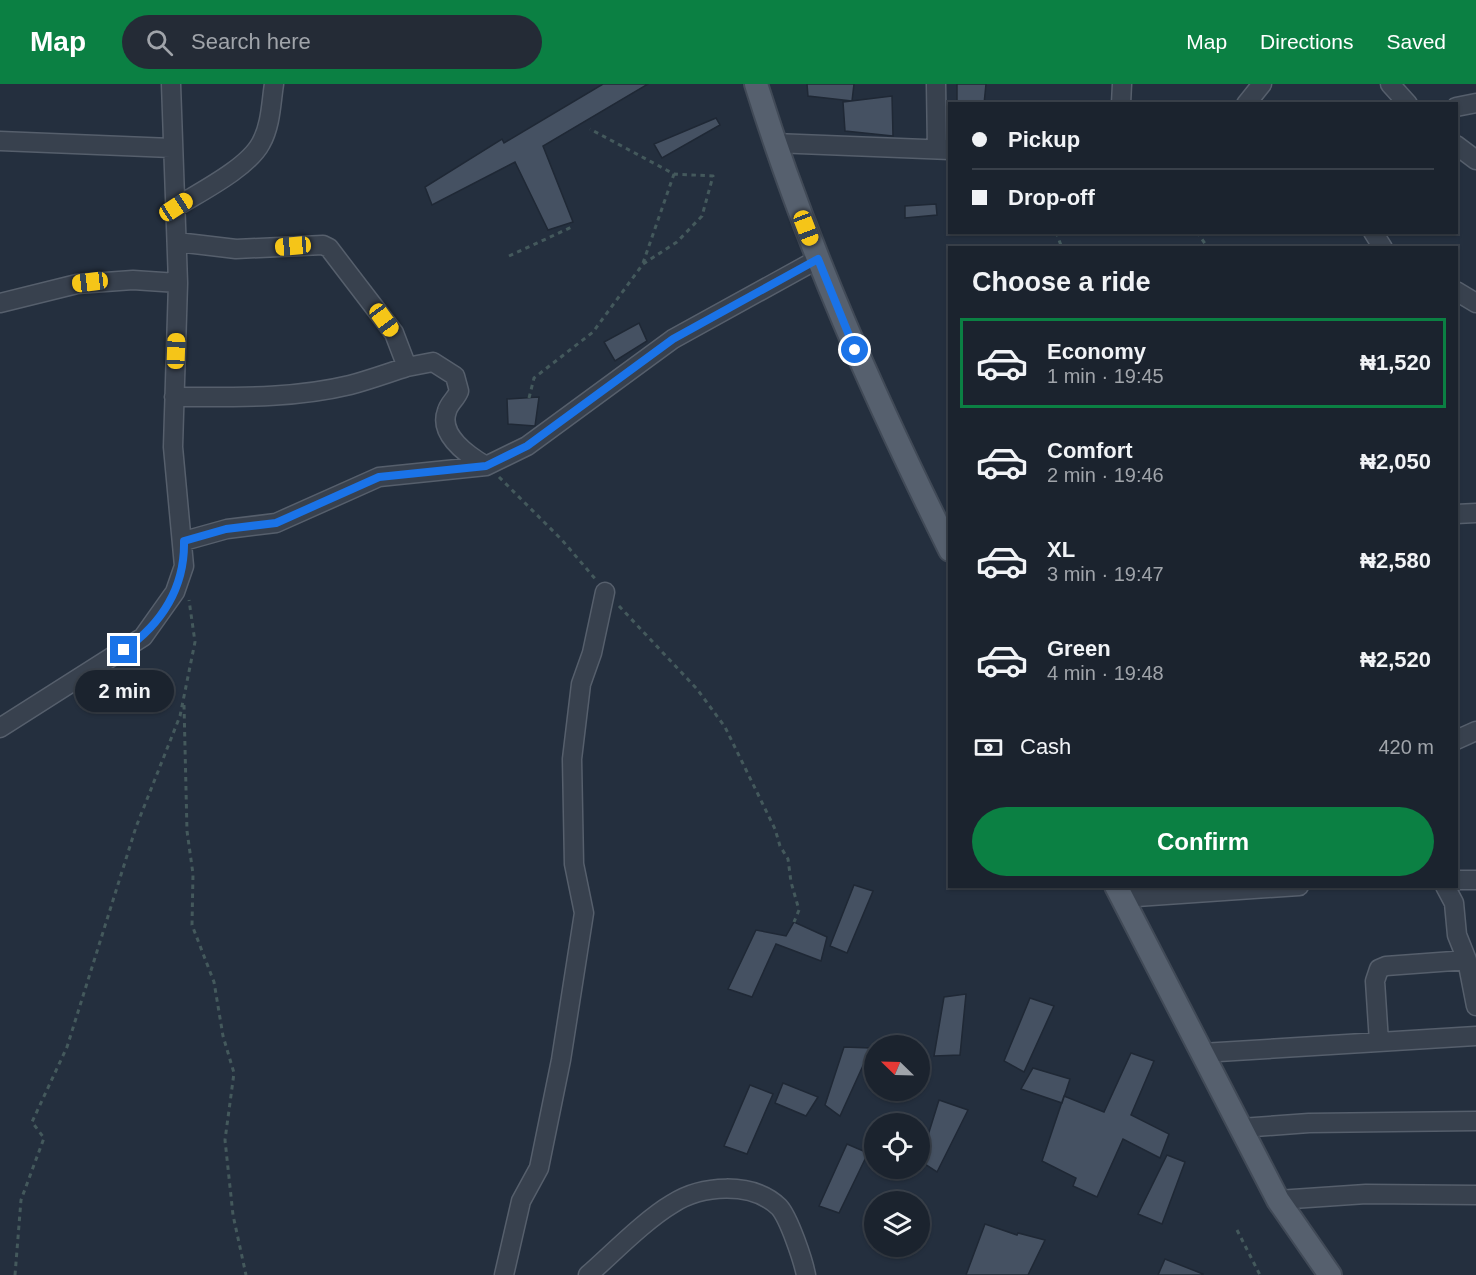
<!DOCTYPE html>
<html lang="en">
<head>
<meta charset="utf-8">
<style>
  body { margin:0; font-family:Helvetica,sans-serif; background:#242b36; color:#f1f3f6; height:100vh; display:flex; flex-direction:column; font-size:22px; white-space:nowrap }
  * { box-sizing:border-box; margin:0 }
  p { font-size:20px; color:#a0a4aa }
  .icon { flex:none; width:33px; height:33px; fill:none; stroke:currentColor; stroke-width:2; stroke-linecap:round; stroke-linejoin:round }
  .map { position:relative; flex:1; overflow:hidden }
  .drawer { position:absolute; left:948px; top:162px; width:510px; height:642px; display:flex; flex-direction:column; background:#1b232e; border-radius:0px; box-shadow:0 2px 4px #0004,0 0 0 2px #39404a }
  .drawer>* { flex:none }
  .hud { position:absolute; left:948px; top:18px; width:510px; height:132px; border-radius:0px; box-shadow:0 2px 4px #0004,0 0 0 2px #39404a; display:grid; align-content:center; height:132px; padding:0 24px; background:#1b232e }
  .needle { width:39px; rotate:293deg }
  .fabs { position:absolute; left:864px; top:951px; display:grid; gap:12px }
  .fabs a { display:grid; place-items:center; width:66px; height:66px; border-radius:50%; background:#1b232e; box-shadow:0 2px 4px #0004,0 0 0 2px #39404a; font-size:30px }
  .end { position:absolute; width:27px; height:27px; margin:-14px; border:8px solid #1a73e8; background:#fff; box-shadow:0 0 0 3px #fff }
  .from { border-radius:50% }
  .bubble { position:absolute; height:42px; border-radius:21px; background:#1b232e; box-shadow:0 2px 4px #0004,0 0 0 2px #39404a; font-size:20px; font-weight:700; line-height:42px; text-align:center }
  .car { position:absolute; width:18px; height:36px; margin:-18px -9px; border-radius:8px; box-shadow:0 0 4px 2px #0007; background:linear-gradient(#f5c518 24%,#345 0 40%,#f5c518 0 76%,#345 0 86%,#f5c518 0) }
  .hud b { display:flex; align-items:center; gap:21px; height:57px; font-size:22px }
  .hud b+b { border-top:2px solid #39404a }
  .hud i { width:15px; height:15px; background:#f1f3f6 }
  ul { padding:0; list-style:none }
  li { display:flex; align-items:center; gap:18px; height:90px; margin:0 12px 9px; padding:0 12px; border:3px solid transparent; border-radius:0px }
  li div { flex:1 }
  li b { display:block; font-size:22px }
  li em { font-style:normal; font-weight:700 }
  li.selected { border-color:#0b8043 }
  li>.icon { width:54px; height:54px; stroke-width:1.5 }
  h2 { padding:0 24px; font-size:27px; line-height:72px }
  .pay { display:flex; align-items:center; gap:15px; height:66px; padding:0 24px; font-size:22px }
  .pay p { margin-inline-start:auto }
  .primary-button { display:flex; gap:12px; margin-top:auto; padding:12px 24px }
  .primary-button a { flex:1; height:69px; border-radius:36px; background:#0b8043; color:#fff; font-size:24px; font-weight:700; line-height:69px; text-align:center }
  header { display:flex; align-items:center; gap:36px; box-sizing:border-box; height:84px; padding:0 30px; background:#0b8043; color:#fff }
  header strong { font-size:28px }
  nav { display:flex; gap:33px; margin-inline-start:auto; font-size:21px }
  .search { width:420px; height:54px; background:#242b36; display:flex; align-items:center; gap:15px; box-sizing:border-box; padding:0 21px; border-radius:33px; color:#a0a4aa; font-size:22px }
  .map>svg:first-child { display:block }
</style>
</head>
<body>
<header>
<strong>Map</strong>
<div class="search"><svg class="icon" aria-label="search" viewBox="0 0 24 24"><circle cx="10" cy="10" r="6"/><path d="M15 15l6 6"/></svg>Search here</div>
<nav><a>Map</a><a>Directions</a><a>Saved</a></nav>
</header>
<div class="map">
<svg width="1476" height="1191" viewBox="0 0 1476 1191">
  <rect width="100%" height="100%" fill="#242f3e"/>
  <path fill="#455162" stroke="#1f2835" stroke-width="1.5" d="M 603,0 L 648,0 L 543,62 L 573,138 L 548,146 L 515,78 L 432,121 L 425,103 L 502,55 L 504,59 Z
    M 807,0 L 854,0 L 852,17 L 808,12 Z
    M 957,0 L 986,0 L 984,20 L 957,20 Z
    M 892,12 L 893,52 L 845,47 L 843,18 Z
    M 716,34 L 720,41 L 662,74 L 654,60 Z
    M 936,120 L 937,131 L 905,134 L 905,122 Z
    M 639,239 L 647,257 L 615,277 L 604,258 Z
    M 539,313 L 535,342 L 508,340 L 507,315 Z
    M 854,801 L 873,807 L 847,869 L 830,862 Z
    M 794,838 L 827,853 L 821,877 L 776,860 L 752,913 L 728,905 L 756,846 L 786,852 Z
    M 966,910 L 960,971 L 934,972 L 944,913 Z
    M 1030,914 L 1054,922 L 1024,988 L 1004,977 Z
    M 844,963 L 871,964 L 840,1032 L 825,1021 Z
    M 1131,969 L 1154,977 L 1131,1031 L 1169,1050 L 1160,1074 L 1123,1055 L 1097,1113 L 1073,1102 L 1076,1094 L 1042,1077 L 1064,1012 L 1104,1028 Z
    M 1033,984 L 1070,995 L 1062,1019 L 1021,1005 Z
    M 783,999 L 818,1013 L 806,1032 L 775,1019 Z
    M 750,1001 L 773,1010 L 747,1070 L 724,1062 Z
    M 939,1016 L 968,1026 L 937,1088 L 920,1077 Z
    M 847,1060 L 868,1069 L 839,1129 L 819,1122 Z
    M 1167,1071 L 1185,1078 L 1162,1140 L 1138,1130 Z
    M 985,1140 L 1017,1151 L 1018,1149 L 1045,1156 L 1028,1191 L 966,1191 Z
    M 1165,1175 L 1203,1190 L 1203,1191 L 1158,1191 Z"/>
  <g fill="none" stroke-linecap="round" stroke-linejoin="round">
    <defs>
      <path id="minor" d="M 936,0 L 937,65
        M 1390,0 L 1408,20
        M 1121,20 L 1122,0
        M 1246,20 L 1262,0
        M 1456,23 L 1476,19
        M 0,57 L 171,64
        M 774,59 L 950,66
        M 1456,61 L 1476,76
        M 176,123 C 200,108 248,84 261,59 C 271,41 271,19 274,0
        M 1373,148 L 1383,164
        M 1456,207 L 1476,219
        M 0,219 L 77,200 L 133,196 L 178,199
        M 407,283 L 433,278 L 455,292 L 459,307 C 456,315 449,319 447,327 C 438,351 469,372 486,382
        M 174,313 C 233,313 292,315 350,301 C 369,296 388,289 407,283 L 394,249 L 329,164 L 323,161 L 236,165 L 177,158
        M 1456,430 L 1476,429
        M 184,457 L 227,445 L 276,439 L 379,393 L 486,382 L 527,362 L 673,255 L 818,175
        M 0,644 L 143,553 L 175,508 L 184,482 L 173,363 L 178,199 L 171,0
        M 1456,656 L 1476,647
        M 1456,796 L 1476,796
        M 1445,802 L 1454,819 L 1457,851 L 1467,876 L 1476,922
        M 1122,814 L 1299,802
        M 1379,958 L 1375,897 L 1379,885 L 1386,882 L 1467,876
        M 1202,969 L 1476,952
        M 1241,1044 L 1309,1039 L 1476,1037
        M 1278,1116 L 1366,1110 L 1476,1111
        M 504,1191 L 521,1117 L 539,1084 L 561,976 L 584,829 L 574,780 L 572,675 L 581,600 L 592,569 L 605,508
        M 588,1191 C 612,1170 645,1136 672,1120 C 701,1101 752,1097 779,1123 C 789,1134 803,1176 806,1191"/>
      <path id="major" d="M 756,0 C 806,161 875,315 950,466
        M 1116,802 L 1278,1116 L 1330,1191"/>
    </defs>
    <use href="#minor" stroke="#565f6c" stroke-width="21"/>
    <use href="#major" stroke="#414a57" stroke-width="26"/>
    <path stroke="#44595c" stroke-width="3" stroke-dasharray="4.5 4.5" stroke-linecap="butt" d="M 1056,148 L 1062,164
      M 1197,148 L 1208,164
      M 509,172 L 574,142
      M 643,179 L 674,90
      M 529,314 L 534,294 L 593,248 L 643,180 L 677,158 L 702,132 L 713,92 L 674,90 L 590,45
      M 499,393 L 562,456 L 597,497
      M 619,522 L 697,605 L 725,643 L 775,745 L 780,762 L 788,775 L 791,798 L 799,826 L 794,838
      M 184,621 L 187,747 L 193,790 L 192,841 L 214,898 L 223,952 L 234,989 L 225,1056 L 233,1131 L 246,1191
      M 1237,1146 L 1260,1191
      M 15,1191 L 21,1116 L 44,1054 L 32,1038 L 67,963 L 136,743 L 180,632 L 195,558 L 189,516"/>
    <use href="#minor" stroke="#38414e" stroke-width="18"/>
    <use href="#major" stroke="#56606e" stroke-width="22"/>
  </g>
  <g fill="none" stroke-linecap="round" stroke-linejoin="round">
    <path stroke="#1a73e8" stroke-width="8" d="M 124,566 C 162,540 185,503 184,457 L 226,445 L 276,439 L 379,393 L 486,382 L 527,362 L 673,255 L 818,175 L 855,266"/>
  </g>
</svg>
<div class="fabs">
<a><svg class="needle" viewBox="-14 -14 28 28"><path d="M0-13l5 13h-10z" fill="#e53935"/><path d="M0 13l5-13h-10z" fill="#a0a4aa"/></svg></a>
<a><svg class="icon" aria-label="locate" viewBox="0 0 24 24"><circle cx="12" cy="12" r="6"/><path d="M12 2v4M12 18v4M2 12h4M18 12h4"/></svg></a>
<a><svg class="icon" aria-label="layers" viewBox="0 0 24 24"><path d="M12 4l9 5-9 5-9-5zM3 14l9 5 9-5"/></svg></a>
</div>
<i class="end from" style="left:855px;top:266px"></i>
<i class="end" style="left:124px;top:566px"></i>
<div class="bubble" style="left:75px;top:586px;width:99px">2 min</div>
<i class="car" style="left:176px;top:123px;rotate:57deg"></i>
<i class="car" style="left:806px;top:144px;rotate:159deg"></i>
<i class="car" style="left:293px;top:162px;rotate:265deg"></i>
<i class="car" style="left:90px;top:198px;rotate:263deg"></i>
<i class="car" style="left:384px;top:236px;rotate:144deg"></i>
<i class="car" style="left:176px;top:267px;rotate:2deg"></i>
<div class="hud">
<b><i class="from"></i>Pickup</b>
<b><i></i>Drop-off</b>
</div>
<section class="drawer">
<h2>Choose a ride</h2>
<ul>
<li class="selected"><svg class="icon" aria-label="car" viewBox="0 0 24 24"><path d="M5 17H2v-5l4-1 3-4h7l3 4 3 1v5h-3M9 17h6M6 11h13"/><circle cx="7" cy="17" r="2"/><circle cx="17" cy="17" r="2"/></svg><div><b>Economy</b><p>1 min · 19:45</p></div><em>₦1,520</em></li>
<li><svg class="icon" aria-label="car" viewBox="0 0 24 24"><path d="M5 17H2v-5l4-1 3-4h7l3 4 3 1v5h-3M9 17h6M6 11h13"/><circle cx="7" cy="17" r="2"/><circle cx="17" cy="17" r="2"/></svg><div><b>Comfort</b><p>2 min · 19:46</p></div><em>₦2,050</em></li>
<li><svg class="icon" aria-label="car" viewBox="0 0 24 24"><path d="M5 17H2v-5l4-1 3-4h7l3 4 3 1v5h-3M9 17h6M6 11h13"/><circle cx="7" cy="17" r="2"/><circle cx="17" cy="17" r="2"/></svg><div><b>XL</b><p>3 min · 19:47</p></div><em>₦2,580</em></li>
<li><svg class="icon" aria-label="car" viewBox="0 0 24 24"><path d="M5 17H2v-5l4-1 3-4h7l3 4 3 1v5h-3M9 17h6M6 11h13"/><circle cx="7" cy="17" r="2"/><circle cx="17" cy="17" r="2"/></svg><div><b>Green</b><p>4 min · 19:48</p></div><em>₦2,520</em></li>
</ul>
<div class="pay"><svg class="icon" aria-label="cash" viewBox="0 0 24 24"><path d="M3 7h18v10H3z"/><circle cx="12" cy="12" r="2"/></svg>Cash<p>420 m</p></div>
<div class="primary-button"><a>Confirm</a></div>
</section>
</div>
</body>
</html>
